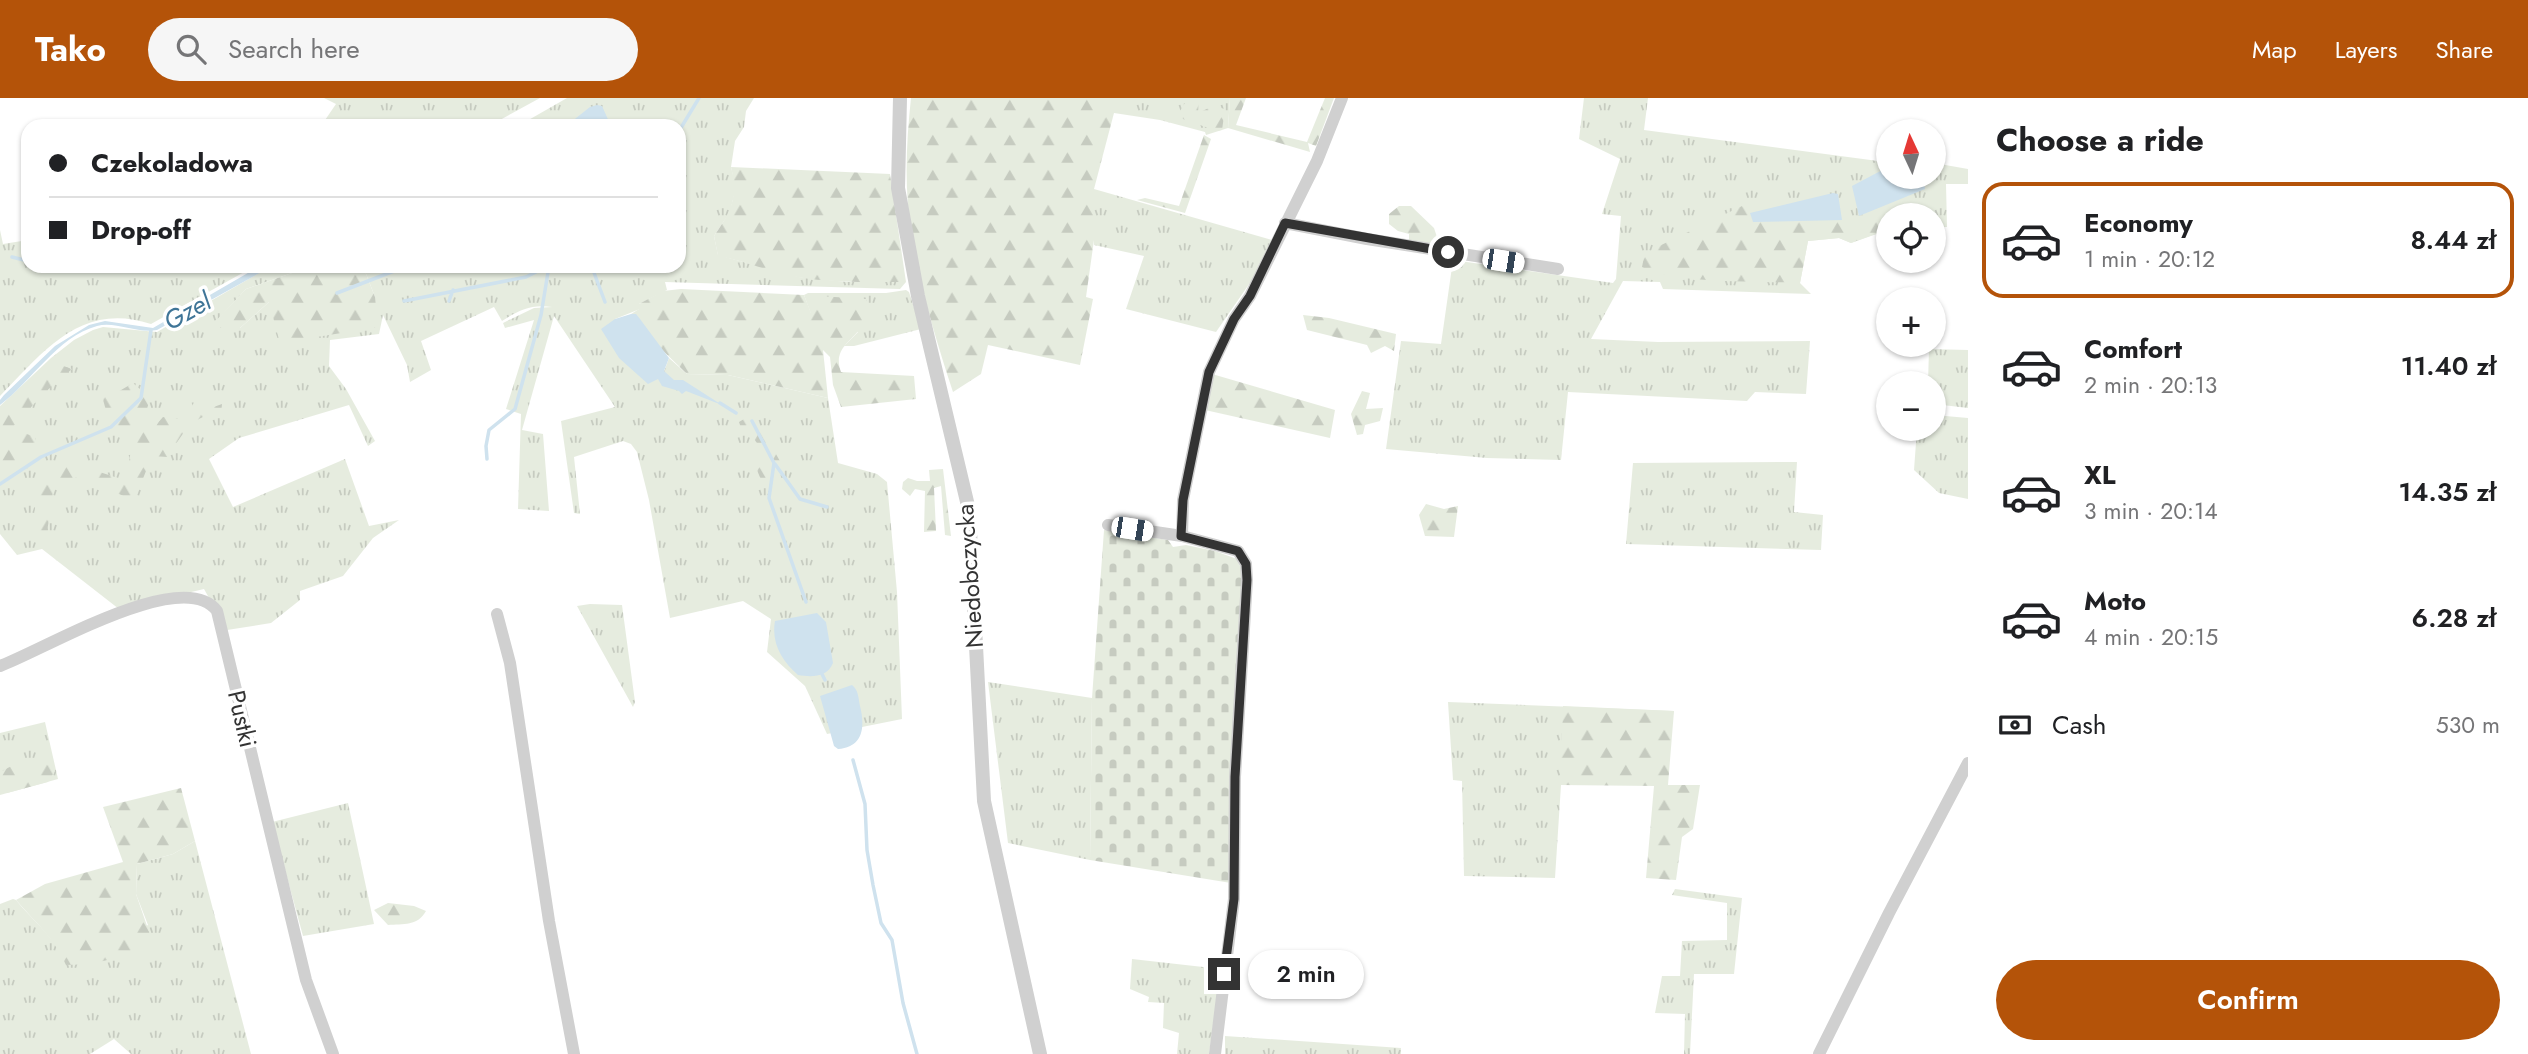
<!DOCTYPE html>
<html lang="en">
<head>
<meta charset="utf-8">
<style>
  body { margin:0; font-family:Jost,sans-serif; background:#f6f6f6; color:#202124; height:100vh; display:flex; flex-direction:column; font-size:26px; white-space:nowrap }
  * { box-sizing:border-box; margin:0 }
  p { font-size:23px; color:#757577 }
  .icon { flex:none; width:38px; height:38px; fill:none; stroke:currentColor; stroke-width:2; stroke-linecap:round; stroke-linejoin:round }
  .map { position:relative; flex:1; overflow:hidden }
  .panel { display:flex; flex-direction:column; background:#fff; width:560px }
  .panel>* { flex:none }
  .banner { position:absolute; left:21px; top:21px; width:665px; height:154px; border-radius:21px; box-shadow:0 2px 5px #0004; display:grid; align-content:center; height:154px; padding:0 28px; background:#fff }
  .needle { width:46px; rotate:356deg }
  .buttons { position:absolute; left:1876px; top:21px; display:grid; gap:14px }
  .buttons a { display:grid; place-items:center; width:70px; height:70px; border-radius:50%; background:#fff; box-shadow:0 2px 5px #0004; font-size:35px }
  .end { position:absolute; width:32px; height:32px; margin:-16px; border:9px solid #333; background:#fff; box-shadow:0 0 0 4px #fff }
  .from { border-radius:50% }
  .bubble { position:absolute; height:49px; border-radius:24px; background:#fff; box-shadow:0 2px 5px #0004; font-size:23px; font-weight:600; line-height:49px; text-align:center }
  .car { position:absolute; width:21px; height:42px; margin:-21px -10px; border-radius:9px; box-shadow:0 0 5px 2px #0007; background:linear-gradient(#fff 24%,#345 0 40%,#fff 0 76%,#345 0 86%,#fff 0) }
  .banner b { display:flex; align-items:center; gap:24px; height:66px; font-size:26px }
  .banner b+b { border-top:2px solid #e0e0e0 }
  .banner i { width:18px; height:18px; background:#202124 }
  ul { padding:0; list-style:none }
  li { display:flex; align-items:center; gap:21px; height:116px; margin:0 14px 10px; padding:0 14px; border:4px solid transparent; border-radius:21px }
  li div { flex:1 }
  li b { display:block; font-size:26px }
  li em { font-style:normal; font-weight:600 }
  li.on { border-color:#b45309 }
  li>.icon { width:63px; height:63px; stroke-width:1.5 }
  h2 { padding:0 28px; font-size:32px; line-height:84px }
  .pay { display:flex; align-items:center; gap:18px; height:77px; padding:0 28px; font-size:26px }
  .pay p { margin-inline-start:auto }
  .primary-button { display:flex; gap:14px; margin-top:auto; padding:14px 28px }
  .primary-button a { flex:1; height:80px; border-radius:42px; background:#b45309; color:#fff; font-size:28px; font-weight:600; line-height:80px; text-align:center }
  header { display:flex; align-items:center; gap:42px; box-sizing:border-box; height:98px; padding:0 35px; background:#b45309; color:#fff }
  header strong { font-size:33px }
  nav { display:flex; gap:38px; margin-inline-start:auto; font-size:24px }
  .search { width:490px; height:63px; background:#f6f6f6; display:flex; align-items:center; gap:18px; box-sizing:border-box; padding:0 24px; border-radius:38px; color:#757577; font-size:26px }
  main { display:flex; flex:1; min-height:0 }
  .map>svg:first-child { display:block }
</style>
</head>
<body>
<header>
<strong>Tako</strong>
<div class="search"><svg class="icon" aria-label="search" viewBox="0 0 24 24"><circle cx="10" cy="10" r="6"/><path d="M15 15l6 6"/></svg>Search here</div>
<nav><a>Map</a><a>Layers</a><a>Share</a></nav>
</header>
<main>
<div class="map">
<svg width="1968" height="956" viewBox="0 0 1968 956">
  <defs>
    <pattern id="grass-tufts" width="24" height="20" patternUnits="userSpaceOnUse" patternTransform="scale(1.75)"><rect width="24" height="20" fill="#e6ecdf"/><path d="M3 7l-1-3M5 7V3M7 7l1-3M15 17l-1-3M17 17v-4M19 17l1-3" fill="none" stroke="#c6cbc0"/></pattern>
    <pattern id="forest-firs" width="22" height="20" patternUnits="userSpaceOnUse" patternTransform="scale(1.75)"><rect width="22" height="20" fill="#e6ecdf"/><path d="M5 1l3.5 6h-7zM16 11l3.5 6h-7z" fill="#c6cbc0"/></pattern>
    <pattern id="cemetery-stones" width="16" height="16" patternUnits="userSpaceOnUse" patternTransform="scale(1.75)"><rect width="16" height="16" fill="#e6ecdf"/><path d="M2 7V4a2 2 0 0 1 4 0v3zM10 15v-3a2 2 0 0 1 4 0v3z" fill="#c6cbc0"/></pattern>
  </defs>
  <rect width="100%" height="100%" fill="#fff"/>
  <path fill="url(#grass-tufts)" d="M 324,0 L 540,0 L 489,28 L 325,28 L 323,25 L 336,6 Z
    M 567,0 L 754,0 L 746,13 L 744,29 L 735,43 L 731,69 L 736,89 L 730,114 L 714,138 L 718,157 L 799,179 L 848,184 L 906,184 L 900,191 L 665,184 L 667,192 L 639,206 L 640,211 L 615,221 L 662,279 L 669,260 L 687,276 L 728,277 L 828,300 L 838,365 L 877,376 L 887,384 L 897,494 L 902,621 L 827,636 L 805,588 L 767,554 L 771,521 L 743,503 L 670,520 L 649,402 L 637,354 L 631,346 L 623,343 L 574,359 L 580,416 L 574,415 L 561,323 L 615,309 L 554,218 L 522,332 L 543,336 L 549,413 L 518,411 L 521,316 L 506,311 L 534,222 L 505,230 L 503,225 L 534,210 L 552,209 C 531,206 519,212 502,223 L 494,209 L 421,243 L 431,272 L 410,284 L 407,267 L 383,217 L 379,236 L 330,242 L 329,268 L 346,291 L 375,343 L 368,348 L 349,307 L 239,340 L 209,361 L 233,409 L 345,361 L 369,428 L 399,422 L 373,440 L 343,478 L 300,493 L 300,502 L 271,525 L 227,532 L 204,491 L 119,511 L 42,451 L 17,457 L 0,436 L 0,308 L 51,260 L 74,242 L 93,232 L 103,229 L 157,234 L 271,168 L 312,168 L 246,191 L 210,230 L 240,230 L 269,204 L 375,199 L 363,168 L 679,168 L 679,28 L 518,28 Z
    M 1114,0 L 1230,0 L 1228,30 L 1206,37 L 1205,34 L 1160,22 L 1114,15 Z
    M 1584,0 L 1648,0 L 1644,32 L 1878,63 L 1888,58 L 1888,79 L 1934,79 L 1934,65 L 1968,71 L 1968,86 L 1946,86 L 1947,129 L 1934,129 L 1934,117 L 1888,117 L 1888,132 L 1851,145 L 1839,140 L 1808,143 L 1800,185 L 1811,196 L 1663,191 L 1660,184 L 1623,183 L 1591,241 L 1658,244 L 1810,243 L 1806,296 L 1755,294 L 1747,303 L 1568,294 L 1561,362 L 1487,360 L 1386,351 L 1401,243 L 1441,246 L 1453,162 L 1613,185 L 1616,181 L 1621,118 L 1602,116 L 1620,61 L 1579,41 Z
    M 1094,91 L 1272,142 L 1254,179 L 1216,234 L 1126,211 L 1144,158 L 1094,147 Z
    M 0,132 L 3,146 L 28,142 L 28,168 L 255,168 L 151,226 C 81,203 44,253 0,298 Z
    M 906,192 L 909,194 L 921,231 L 854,248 L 844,248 L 858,234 L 811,216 L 804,197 L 808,195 L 886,195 Z
    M 1929,251 L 1968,252 L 1968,310 L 1934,306 L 1934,285 L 1928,285 Z
    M 1934,317 L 1968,320 L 1968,401 L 1939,395 L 1914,372 L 1917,331 L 1934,331 Z
    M 1797,364 L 1794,414 L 1823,417 L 1821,452 L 1626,446 L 1633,365 Z
    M 590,506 L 622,507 L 635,604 L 633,609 L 577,508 Z
    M 988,584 L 1092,600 L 1090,762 L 1008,745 Z
    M 1448,604 L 1674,613 L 1654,687 L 1561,687 L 1555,780 L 1464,778 L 1462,683 L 1453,682 Z
    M 45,624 L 58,681 L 0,697 L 0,635 Z
    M 348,705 L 374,826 L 303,838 L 272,724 Z
    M 195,743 L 251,956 L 131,956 L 114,941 L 90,956 L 0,956 L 0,806 L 13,801 L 16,802 C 35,825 54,838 67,867 L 148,827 L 136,796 L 137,766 L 173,756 Z
    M 1675,791 L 1742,800 L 1734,876 L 1694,876 L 1690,956 L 1684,956 L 1685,916 L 1655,915 L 1662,878 L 1680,878 L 1682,843 L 1727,842 L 1727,805 L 1672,797 Z
    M 1132,861 L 1221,871 L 1209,956 L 1177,956 L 1179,935 L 1163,930 L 1164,905 L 1148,904 L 1149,899 L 1130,891 Z
    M 1225,938 L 1401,950 L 1401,956 L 1225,956 Z"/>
  <path fill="url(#forest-firs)" d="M 911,0 L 1114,0 L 1114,15 L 1094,91 L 1094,142 L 1086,199 L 1093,201 L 1080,267 L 988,247 L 981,276 L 953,294 C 937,245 920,190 912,139 C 904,93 906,46 911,0 Z
    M 1188,0 L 1199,0 L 1198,15 L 1213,8 L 1225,11 L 1222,32 L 1217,33 L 1183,21 L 1180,13 Z
    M 1230,0 L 1246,0 L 1236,27 L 1307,44 L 1325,0 L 1334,0 L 1316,48 L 1308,45 L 1310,54 L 1228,30 Z
    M 1204,37 L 1211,41 L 1185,115 L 1137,102 L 1145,100 L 1179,108 Z
    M 731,69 L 890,76 L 906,184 C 870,184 833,185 797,179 C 770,174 745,163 718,158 L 714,138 C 732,112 738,100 731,69 Z
    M 1399,108 L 1411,108 L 1434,130 L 1437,139 L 1431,148 L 1409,142 L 1409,136 L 1398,133 L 1389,126 L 1389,116 Z
    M 1742,108 L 1750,115 L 1754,124 L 1842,122 L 1883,110 L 1886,132 L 1851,145 L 1839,140 L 1808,143 L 1800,185 C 1762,183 1671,186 1642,169 L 1644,159 L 1653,151 Z
    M 312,168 L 363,168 L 375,199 L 378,229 L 280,245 L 269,204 L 240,230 L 209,230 L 246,191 Z
    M 681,191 L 804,197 L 811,215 L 819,198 L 866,201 L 870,211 C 867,219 865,225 860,231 C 849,245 833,252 841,274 L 914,278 L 916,301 L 841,309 L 833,287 L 830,259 L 823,252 L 828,300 L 728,277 L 687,276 L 656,246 L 636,217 L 631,216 L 639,211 L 639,206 L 663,193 Z
    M 1303,217 L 1329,220 L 1396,236 L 1394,253 L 1385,248 L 1371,255 L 1367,247 L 1307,232 Z
    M 52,264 L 72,271 L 44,295 L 11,331 L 36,339 L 28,370 L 10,379 L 0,372 L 0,320 Z
    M 1212,276 L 1335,312 L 1330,340 L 1205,312 Z
    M 133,285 L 150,300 L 141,333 L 155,328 L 163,319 L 184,321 L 195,303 L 206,298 L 211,310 L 222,306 L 221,316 C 193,314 181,338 168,359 L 152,358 L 134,403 L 81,378 L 54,387 L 46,441 L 31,438 L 39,383 L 45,372 L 69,364 L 121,381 L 127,372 L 132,348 L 140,334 L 121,328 L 114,334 L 94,332 L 103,327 L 107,316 L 102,298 L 116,295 Z
    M 1362,293 L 1370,295 L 1366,311 L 1383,310 L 1380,323 L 1365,327 L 1363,336 L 1357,337 L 1351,316 Z
    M 749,318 L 756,321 L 785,372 L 774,385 L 765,388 C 757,375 752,363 759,348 L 752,338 L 742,333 L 739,324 Z
    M 943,371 L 951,438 L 945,437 L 941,388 L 934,390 L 936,433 L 924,434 L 925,393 L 915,391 L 910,398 L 902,391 L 903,384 L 908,380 L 917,383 L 930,383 L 929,372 Z
    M 1426,406 L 1444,411 L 1458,408 L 1454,439 L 1425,438 L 1419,417 Z
    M 1563,608 L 1674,613 L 1668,687 L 1700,687 L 1693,731 L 1682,739 L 1676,782 L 1646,780 L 1654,688 L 1560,687 Z
    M 25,661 L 48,663 L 55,673 L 48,684 L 7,695 L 0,694 L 0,674 Z
    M 181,690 L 195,743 L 173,756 L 137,766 L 136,796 L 155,851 L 90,866 L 66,867 C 54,840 35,824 16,802 L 45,786 L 123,764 L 103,709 Z
    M 388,805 L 414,808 L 426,813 C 418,828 403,826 388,827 L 374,812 Z"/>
  <path fill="url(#cemetery-stones)" d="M 1104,432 L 1168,442 L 1173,449 L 1186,447 L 1215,453 L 1237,461 L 1243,475 L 1231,785 L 1090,762 L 1092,600 Z"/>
  <path fill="#cfe2ee" d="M 597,7 L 602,8 L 611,28 L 566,28 L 590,9 Z
    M 1888,69 L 1888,79 L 1923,79 L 1925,91 L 1859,118 L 1852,88 Z
    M 1833,95 L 1838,96 L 1842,122 L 1753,124 L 1750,115 Z
    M 260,168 L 272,168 L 157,232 C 137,236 116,223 97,228 C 57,239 32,283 0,307 L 0,302 L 4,297 L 55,248 L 89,227 L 105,223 L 153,230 Z
    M 631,216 L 636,216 L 640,221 L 669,260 L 664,273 L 674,282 L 683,282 L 722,307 L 686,293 L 682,296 L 679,293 L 662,288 L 658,281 L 648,286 L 619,260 L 601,231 L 615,221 Z
    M 817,515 L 826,524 L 833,565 C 827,580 811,579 798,577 C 782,563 771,545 775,523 Z
    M 852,587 C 859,593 858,599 860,608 C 865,628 864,649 838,651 L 834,648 L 820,598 Z"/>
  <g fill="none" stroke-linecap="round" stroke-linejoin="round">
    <path stroke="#cfe2ee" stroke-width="3.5" d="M 679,33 L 699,0
      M 12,159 L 28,163
      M 595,168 L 593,172 L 605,204
      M 337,195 L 407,168
      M 404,203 L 526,179 L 548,168
      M 449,203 L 453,192
      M 720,305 L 736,315
      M 752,323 L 774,365 L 769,400 L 806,504
      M 487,361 L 486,348 L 489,332 L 515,311 L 541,217 L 549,168
      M 775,366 L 800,401 L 827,409
      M 0,386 L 41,359 L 111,329 L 141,300 L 151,232
      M 822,576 L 825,582
      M 853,662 L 865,706 L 867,752 L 873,787 L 881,825 L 892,842 L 903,905 L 917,956"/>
    <path stroke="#d0d0d0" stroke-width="12" d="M 1285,125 L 1367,141 L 1558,171
      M 1108,427 L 1182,438 L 1238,453 L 1246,466 L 1247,482 L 1235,679 L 1234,801 L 1215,956
      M 1182,438 L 1183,402 L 1209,274 L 1234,221 L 1250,198 L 1317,63 L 1342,0
      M 497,516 L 510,565 L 549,823 L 574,956
      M 0,568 C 42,553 183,467 217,513 L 306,882 L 333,956
      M 1819,956 L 1889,815 L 1968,665"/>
    <path stroke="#d0d0d0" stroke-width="14" d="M 900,0 L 898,90 L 918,198 L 969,412 L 984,703 L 1040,956"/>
  </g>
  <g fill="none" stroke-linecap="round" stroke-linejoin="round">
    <path stroke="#333" stroke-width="9" d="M 1224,876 L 1234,801 L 1235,679 L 1247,482 L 1246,466 L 1238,453 L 1181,438 L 1183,402 L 1209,274 L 1234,221 L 1250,198 L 1285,125 L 1448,154"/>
  </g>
  <g text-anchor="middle" stroke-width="7" stroke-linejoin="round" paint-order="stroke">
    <g font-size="24" fill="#333" stroke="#fff">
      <text transform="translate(970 478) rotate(-94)" y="8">Niedobczycka</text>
      <text transform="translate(242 621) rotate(77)" y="8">Pustki</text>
    </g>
    <g font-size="26" font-style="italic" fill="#3f7597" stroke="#fff">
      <text transform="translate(187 213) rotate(-29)" y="9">Gzel</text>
    </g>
  </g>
</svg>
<div class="buttons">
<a><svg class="needle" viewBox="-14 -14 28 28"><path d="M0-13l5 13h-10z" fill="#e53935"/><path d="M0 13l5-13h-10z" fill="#757577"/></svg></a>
<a><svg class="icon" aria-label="locate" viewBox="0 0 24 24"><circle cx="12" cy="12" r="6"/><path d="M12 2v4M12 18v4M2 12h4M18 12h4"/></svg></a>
<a>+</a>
<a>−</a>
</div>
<i class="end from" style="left:1448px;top:154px"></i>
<i class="end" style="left:1224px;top:876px"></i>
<div class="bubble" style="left:1248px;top:852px;width:116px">2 min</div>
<i class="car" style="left:1503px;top:163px;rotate:99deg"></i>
<i class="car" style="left:1132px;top:431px;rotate:99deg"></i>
<div class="banner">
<b><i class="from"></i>Czekoladowa</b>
<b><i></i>Drop-off</b>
</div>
</div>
<section class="panel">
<h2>Choose a ride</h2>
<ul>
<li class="on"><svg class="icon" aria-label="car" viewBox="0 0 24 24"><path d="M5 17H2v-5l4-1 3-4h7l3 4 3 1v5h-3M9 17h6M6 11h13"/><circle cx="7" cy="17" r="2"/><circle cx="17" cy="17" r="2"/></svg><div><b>Economy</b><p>1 min · 20:12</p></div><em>8.44 zł</em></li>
<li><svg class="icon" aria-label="car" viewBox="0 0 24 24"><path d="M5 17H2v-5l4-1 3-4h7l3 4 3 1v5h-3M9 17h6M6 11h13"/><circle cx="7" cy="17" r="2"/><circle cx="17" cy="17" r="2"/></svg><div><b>Comfort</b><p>2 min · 20:13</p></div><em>11.40 zł</em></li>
<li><svg class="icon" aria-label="car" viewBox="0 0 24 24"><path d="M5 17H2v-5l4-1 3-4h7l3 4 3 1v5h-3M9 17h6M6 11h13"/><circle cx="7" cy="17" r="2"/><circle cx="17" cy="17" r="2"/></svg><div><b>XL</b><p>3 min · 20:14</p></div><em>14.35 zł</em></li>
<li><svg class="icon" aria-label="car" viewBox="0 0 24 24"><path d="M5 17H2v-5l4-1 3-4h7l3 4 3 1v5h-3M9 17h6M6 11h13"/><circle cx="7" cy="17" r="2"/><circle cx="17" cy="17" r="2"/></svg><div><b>Moto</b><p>4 min · 20:15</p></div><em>6.28 zł</em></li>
</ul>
<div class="pay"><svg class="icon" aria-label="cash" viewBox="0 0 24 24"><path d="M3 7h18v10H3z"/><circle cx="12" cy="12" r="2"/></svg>Cash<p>530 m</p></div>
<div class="primary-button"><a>Confirm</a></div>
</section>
</main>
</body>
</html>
